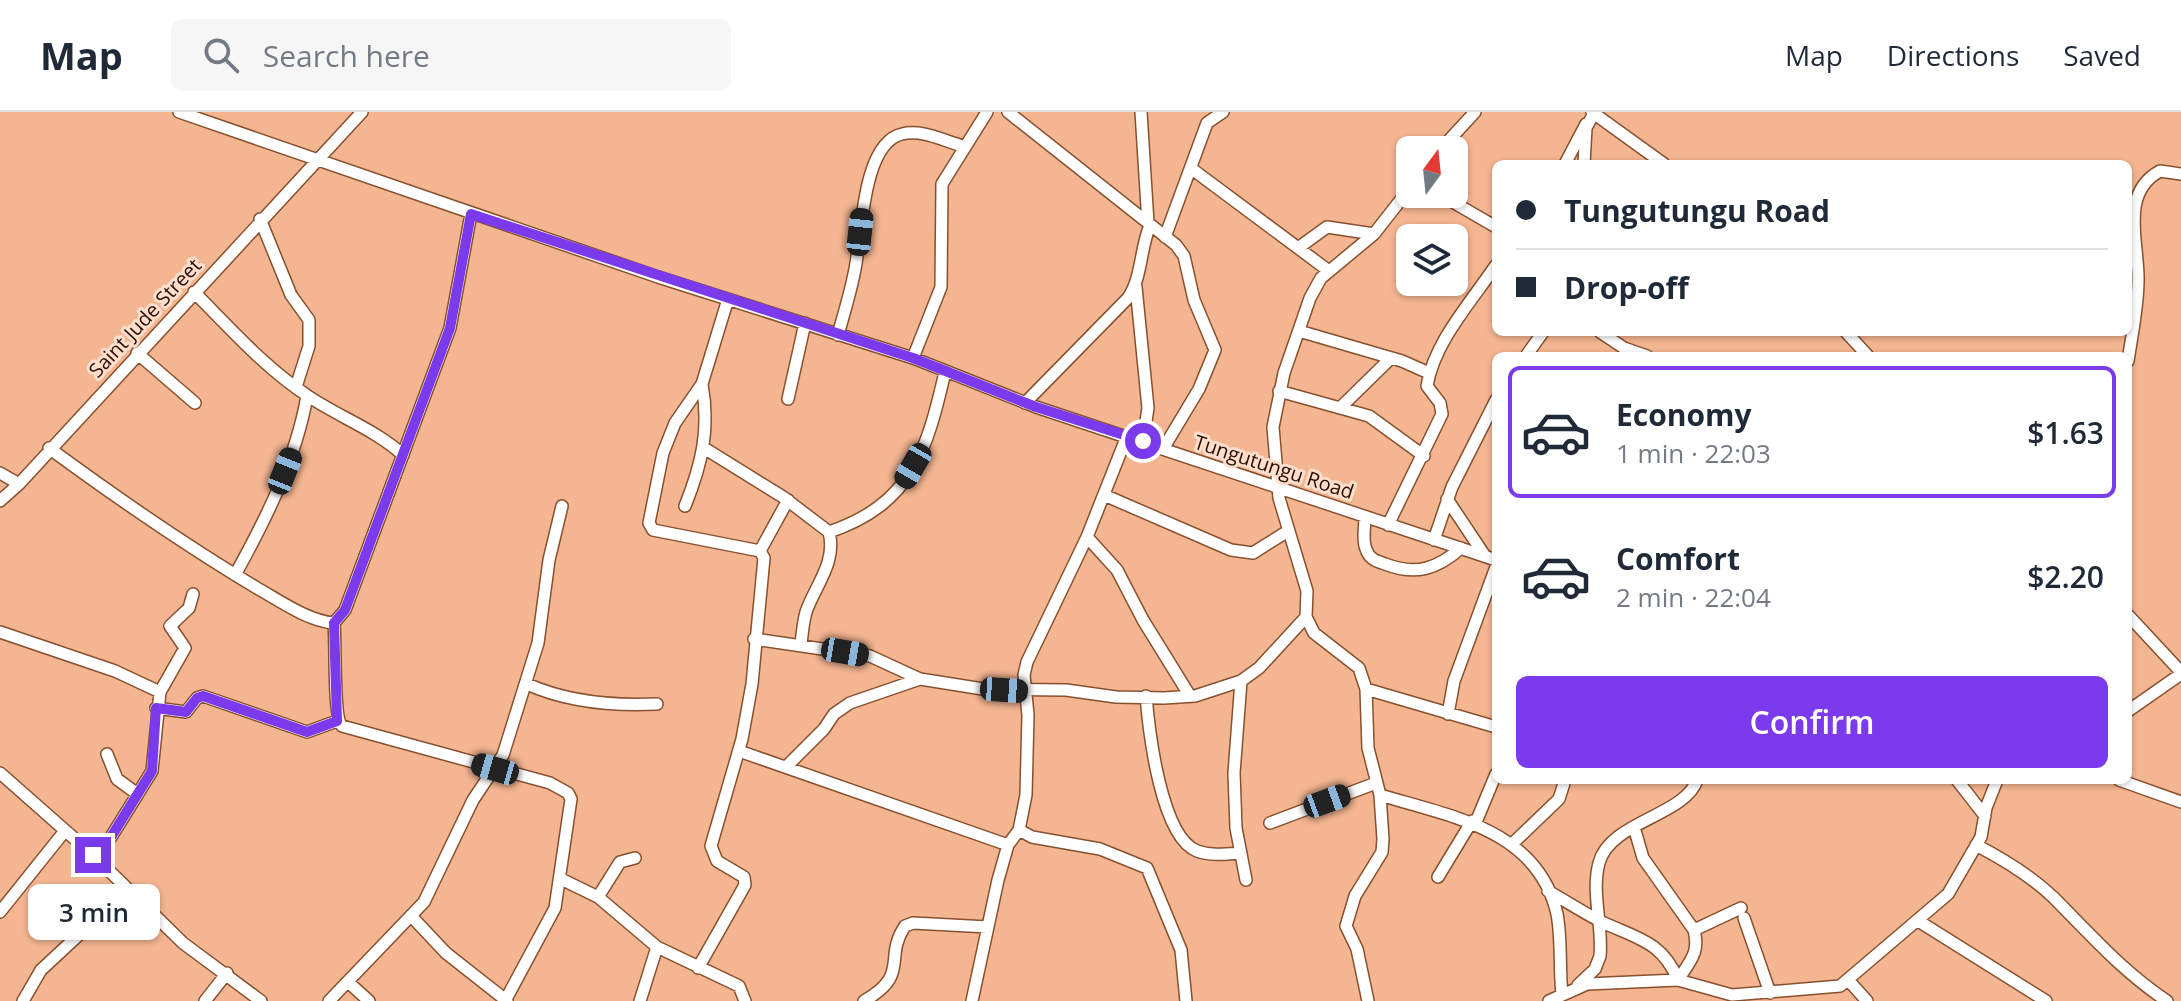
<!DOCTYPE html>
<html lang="en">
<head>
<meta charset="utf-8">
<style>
  body { margin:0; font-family:"Open Sans",sans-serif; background:#f6f6f7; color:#1f2937; height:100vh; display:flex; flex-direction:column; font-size:30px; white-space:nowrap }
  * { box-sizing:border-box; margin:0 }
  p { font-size:26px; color:#747a83 }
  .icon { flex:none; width:44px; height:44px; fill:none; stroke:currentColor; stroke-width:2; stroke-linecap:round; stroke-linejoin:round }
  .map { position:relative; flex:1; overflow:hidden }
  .details { position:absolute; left:1492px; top:240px; width:640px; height:432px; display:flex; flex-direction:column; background:#fff; border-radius:12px; box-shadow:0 2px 6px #0004 }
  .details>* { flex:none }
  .guide { position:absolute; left:1492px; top:48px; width:640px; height:176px; border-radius:12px; box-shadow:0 2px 6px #0004; display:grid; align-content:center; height:176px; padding:0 24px; background:#fff }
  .needle { width:52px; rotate:15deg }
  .fabs { position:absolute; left:1396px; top:24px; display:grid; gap:16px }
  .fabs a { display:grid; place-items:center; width:72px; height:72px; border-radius:12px; background:#fff; box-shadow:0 2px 6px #0004; font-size:40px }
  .end { position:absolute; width:36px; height:36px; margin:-18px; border:10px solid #7c3aed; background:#fff; box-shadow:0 0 0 4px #fff }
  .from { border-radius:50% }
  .bubble { position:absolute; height:56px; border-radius:12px; background:#fff; box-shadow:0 2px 6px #0004; font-size:26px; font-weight:600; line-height:56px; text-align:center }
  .car { position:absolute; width:24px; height:48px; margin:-24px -12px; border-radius:10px; box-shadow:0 0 6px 2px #0007; background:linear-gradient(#222 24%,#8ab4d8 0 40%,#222 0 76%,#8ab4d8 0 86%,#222 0) }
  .guide b { display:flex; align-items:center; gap:28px; height:76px; font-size:30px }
  .guide b+b { border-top:2px solid #e0e1e3 }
  .guide i { width:20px; height:20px; background:#1f2937 }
  ul { padding:14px 0 0; list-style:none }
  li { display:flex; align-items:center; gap:24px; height:132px; margin:0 16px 12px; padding:0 8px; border:4px solid transparent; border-radius:12px }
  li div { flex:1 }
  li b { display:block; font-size:30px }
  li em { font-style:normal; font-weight:600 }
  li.on { border-color:#7c3aed }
  li>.icon { width:72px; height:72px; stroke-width:1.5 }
  .button { display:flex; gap:16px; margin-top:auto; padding:16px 24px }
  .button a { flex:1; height:92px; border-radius:12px; background:#7c3aed; color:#fff; font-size:32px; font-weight:600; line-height:92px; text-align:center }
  header { display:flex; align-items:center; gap:48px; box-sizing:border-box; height:112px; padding:0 40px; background:#fff; border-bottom:2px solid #e0e1e3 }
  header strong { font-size:38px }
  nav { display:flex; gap:44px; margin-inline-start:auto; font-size:28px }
  .search { width:560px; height:72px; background:#f6f6f7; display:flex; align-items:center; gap:20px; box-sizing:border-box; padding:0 28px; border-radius:12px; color:#747a83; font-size:30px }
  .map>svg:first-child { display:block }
</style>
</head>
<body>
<header>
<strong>Map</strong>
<div class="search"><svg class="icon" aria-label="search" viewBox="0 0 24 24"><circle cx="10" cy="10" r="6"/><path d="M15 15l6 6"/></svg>Search here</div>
<nav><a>Map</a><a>Directions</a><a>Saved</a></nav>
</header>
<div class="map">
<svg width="2181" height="889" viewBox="0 0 2181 889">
  <rect width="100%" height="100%" fill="#f4b591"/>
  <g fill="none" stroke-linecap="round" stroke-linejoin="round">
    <defs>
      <path id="minor" d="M 179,0 L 658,165 L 913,246 L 1036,295 L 1496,448
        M 1008,0 L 1176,133 L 1184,144 L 1194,188 L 1215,238 L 1199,277 L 1163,337
        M 1141,0 L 1148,111
        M 1592,0 L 1664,52
        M 1440,38 L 1475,0
        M 1565,52 L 1586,12
        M 1584,52 L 1586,16 L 1594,1
        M 1192,57 L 1329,159
        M 1439,82 L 1496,115
        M 260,107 L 291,183 L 309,208 L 309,234 L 296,275
        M 1165,125 L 1207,11 L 1223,0
        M 1298,136 L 1327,115 L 1374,122
        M 1136,175 L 1148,296 L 1143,329
        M 194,180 C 230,216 265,256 308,284 C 339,305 376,318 403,343
        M 1299,219 L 1402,249 L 1429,261
        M 1600,220 L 1624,236 L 1647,244
        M 1846,220 L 1868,244
        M 838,223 C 844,201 851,179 855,157 C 862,123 862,31 902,22 C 922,17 944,29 963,34
        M 137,241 L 195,291
        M 1526,244 L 1543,220
        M 913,246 L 941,175 L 942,72 L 987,0
        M 2128,249 C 2132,222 2138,195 2138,168 C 2139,132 2119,81 2160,59 L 2181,62
        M 1279,279 L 1369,304 L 1424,344
        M 788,287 L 805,211
        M 1025,291 L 1128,186 C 1142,166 1140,137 1150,113
        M 1341,295 L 1391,246
        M 49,336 C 117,386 185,433 257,476 C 280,489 308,509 334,511 L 345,498 L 450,216 L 471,102
        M 704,336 L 783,385 L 829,420 C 837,450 815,474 806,500 C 803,511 802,522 801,533
        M 0,361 L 19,372
        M 1104,383 L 1231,438 L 1253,441 L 1288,419
        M 1447,387 L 1485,444
        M 0,389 L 19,372 L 362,0
        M 685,394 C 702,352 710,317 702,272
        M 1365,405 C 1365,415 1362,428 1366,437 C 1369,447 1376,449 1385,452 C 1416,464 1437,457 1461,436
        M 1388,413 L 1442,302 L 1440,291 L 1427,274 C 1434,230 1472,189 1496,153
        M 829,420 C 912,392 927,338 945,260
        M 1087,425 L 1117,458 L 1143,508 L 1190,584
        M 1434,428 L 1452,375 L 1496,288
        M 760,439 L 788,388
        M 235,463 C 266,407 296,347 307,284
        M 2128,503 L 2181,560
        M 334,511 C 336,531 333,606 342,614 L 550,671 L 568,681 L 571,687 L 555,796 L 505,889
        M 0,520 L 115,559 L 160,580
        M 754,527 L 870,544 L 920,567 L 983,577 L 1066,578 L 1116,585 L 1164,586 L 1195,584 L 1241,569 L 1259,556 L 1306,505
        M 1241,569 L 1234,661 L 1236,716 L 1246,768
        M 527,572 C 567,590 614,594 657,592
        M 1366,577 L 1496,615
        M 1146,584 C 1149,620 1161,725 1197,739 C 1211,744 1226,742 1241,741
        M 156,596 L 186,600 L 197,586 L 203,584 L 307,620 L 337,609
        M 2128,599 L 2181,562
        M 1448,602 L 1454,569 L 1496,455
        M 739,639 L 1008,733
        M 107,642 L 117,667 L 136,681
        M 788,653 L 824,617 L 834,602 L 850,591 L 920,567
        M 0,661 L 93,743 L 183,831 L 261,889
        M 1957,668 L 1985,704
        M 2119,668 L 2181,690
        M 1380,683 C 1449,704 1538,717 1557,802 C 1562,828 1559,856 1562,882
        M 1476,710 L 1496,662
        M 1270,711 L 1376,671
        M 1634,715 L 1643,746 L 1694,818 C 1700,841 1690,849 1678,868
        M 1019,718 L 1032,725 L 1100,737 L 1147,756 L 1181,838 L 1186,889
        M 1511,733 L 1559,687 L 1565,668
        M 1976,733 C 2003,747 2031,764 2053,785 C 2090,822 2123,860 2167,889
        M 93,743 L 111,725 L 152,659 L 160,580 L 185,536 L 170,514 L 189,496 L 193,482
        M 1438,765 L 1472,709
        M 561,767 L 598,785 L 657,835 L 739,874 L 745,889
        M 1548,779 C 1566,789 1584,801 1602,810 C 1636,826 1662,829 1678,868
        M 598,785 L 620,750 L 635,746
        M 0,800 L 64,720
        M 413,806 L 446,841 L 507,889
        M 1744,806 L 1770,881
        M 1920,810 L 2046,889
        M 1694,818 L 1741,796
        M 698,856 L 745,773 L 744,765 L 717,749 L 711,734 L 742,627 L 752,572 L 764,446 L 760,439 L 653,418 L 649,411 L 663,341 L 675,311 L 702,272 L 728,187
        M 1849,869 L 1867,889
        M 348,870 L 369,889
        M 1578,873 L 1595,857 L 1600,844 C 1603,813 1591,781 1599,751 C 1610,709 1685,704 1697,668
        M 23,889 L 41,858 L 126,779
        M 205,889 L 227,861
        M 329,889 L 424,790 L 473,688 L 503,643 L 538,531 L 549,448 L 562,394
        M 640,889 L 657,835
        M 864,889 C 911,862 883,847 905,814 L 913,811 L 988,815
        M 972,889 L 998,768 L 1008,733 L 1019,718 L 1026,683 L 1028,603 L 1024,563 L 1027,550 L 1087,425 L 1127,324
        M 1368,889 L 1357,837 L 1346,814 L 1355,784 L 1382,740 L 1383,727 L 1380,683 L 1368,636 L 1366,577 L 1359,556 L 1314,521 L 1306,505 L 1307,479 L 1279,386 L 1273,315 L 1284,261 L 1310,186 L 1321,166 L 1374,122 L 1410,76
        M 1549,889 L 1587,872 L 1678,868 L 1732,883 L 1840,874 L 1948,782 L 1981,725 L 1986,696 L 1997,668"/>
    </defs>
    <use href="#minor" stroke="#87502f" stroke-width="14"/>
    <use href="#minor" stroke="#fff" stroke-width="11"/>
  </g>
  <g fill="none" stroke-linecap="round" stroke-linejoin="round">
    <path stroke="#7c3aed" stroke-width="10" d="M 93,743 L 111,725 L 152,659 L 156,596 L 186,600 L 197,586 L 203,584 L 307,620 L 337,609 L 334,511 L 345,498 L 450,216 L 471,102 L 913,246 L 1036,295 L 1143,329"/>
  </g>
  <g text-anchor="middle" stroke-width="6" stroke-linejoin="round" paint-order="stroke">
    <g font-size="20" fill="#281104" stroke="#ffdecc">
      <text transform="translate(145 206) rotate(-47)" y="7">Saint Jude Street</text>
      <text transform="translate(1274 355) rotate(18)" y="7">Tungutungu Road</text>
    </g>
  </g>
</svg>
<div class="fabs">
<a><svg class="needle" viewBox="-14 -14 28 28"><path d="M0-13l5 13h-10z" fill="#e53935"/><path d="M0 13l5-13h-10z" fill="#747a83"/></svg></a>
<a><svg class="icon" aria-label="layers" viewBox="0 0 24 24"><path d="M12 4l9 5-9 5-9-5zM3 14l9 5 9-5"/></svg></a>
</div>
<i class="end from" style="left:1143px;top:329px"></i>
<i class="end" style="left:93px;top:743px"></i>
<div class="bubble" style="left:28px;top:772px;width:132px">3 min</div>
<i class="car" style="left:860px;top:120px;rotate:6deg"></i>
<i class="car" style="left:913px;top:354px;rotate:210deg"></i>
<i class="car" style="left:285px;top:359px;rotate:22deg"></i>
<i class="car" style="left:845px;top:540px;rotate:100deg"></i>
<i class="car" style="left:1004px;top:578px;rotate:94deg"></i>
<i class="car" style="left:495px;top:657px;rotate:286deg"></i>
<i class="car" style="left:1327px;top:689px;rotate:70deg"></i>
<div class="guide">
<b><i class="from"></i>Tungutungu Road</b>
<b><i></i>Drop-off</b>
</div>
<section class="details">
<ul>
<li class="on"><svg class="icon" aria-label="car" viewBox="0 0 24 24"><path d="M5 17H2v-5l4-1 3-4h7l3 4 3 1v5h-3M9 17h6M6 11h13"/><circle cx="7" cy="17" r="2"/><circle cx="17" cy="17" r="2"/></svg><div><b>Economy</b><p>1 min · 22:03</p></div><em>$1.63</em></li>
<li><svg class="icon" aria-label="car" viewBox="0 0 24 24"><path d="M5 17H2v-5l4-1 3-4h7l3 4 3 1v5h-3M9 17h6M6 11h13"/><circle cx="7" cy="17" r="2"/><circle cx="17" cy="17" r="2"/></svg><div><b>Comfort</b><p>2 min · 22:04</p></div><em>$2.20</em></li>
</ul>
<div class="button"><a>Confirm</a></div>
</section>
</div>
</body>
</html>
